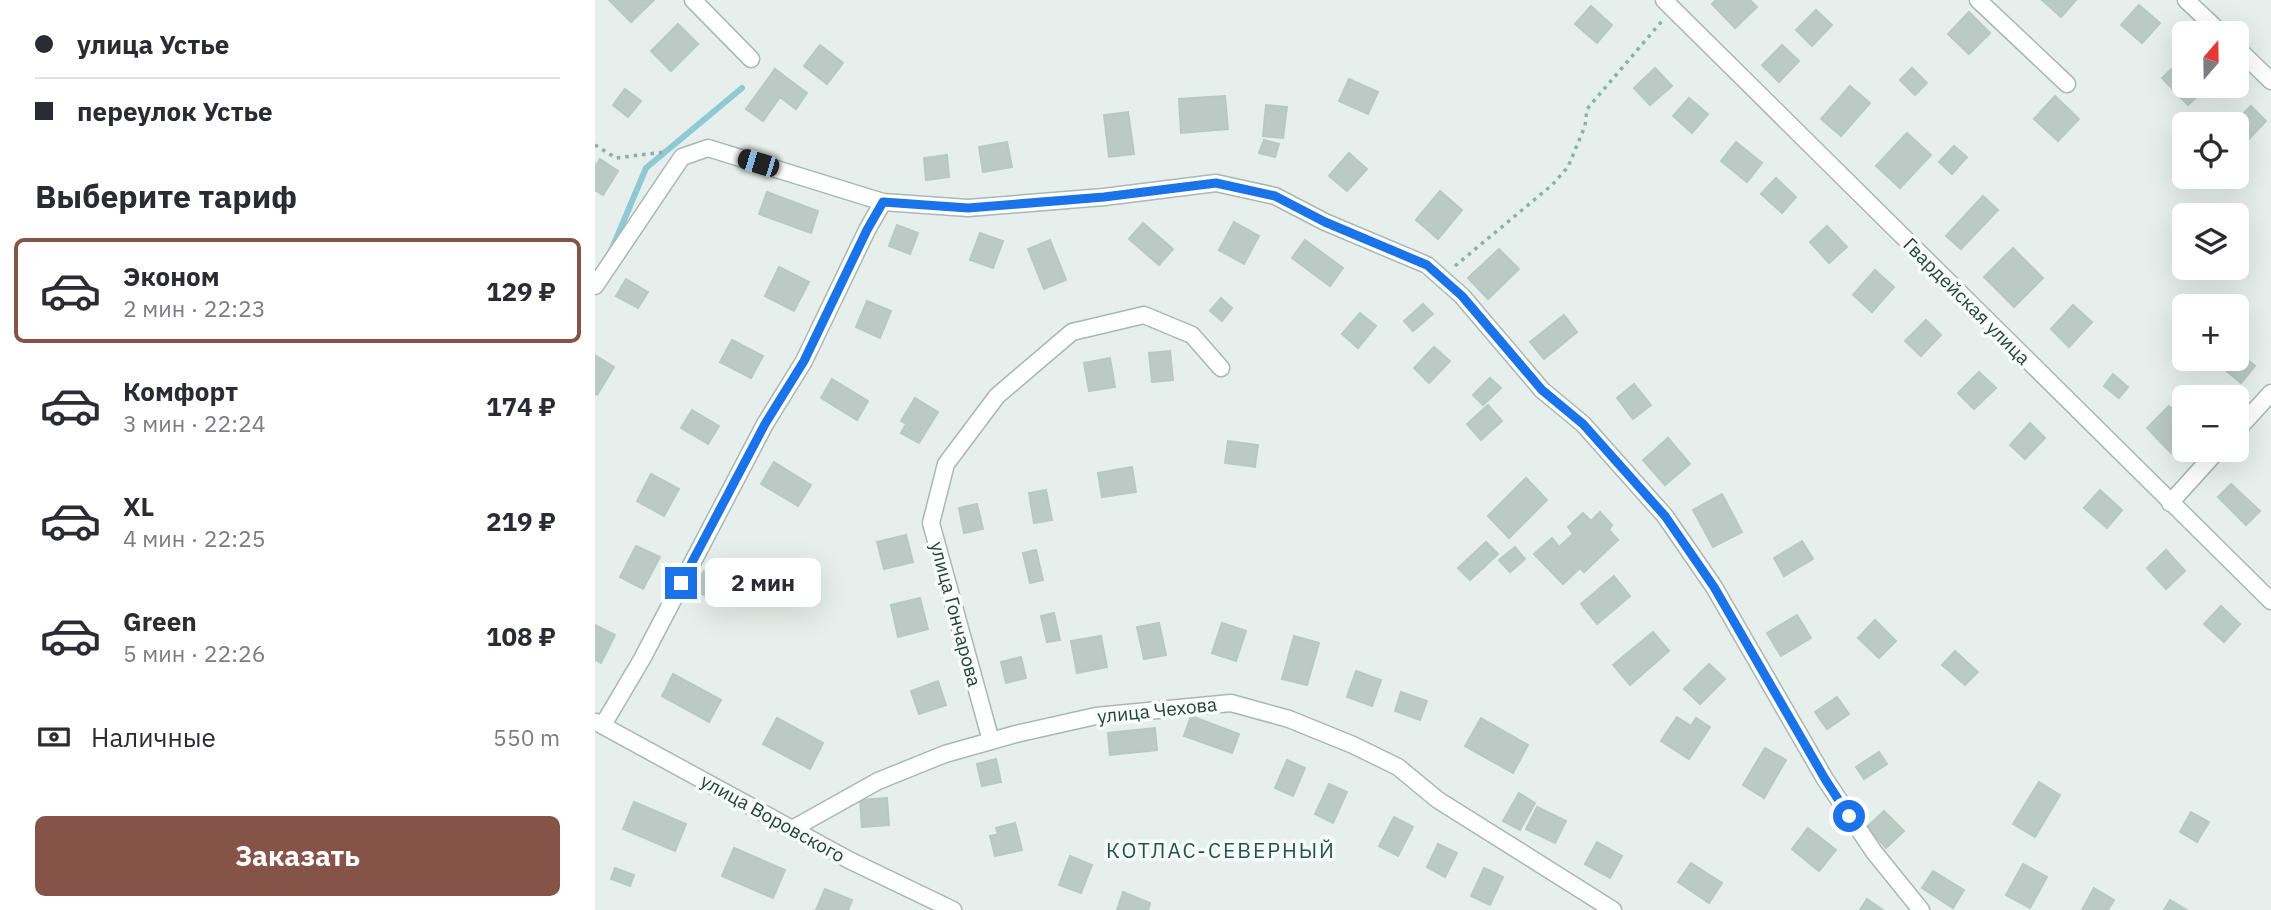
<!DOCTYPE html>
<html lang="ru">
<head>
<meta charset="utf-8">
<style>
  body { margin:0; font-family:"IBM Plex Sans",sans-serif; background:#f7f7f7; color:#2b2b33; height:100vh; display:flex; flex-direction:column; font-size:26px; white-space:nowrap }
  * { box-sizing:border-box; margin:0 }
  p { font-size:23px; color:#7c7c81 }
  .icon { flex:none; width:38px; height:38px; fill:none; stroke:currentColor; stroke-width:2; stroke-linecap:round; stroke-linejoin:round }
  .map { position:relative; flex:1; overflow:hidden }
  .drawer { display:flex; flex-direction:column; background:#fff; width:595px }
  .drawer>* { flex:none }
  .guide { display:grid; align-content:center; height:154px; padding:0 35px; background:#fff }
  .needle { width:46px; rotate:20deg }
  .controls { position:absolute; left:1577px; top:21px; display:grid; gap:14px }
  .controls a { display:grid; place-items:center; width:77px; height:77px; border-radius:10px; background:#fff; box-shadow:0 7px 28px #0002; font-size:35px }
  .end { position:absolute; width:32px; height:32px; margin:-16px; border:9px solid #1a73e8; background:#fff; box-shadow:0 0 0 4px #fff }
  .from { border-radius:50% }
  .bubble { position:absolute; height:49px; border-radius:10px; background:#fff; box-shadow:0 7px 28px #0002; font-size:23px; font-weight:800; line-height:49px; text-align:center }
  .car { position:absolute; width:21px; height:42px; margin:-21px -10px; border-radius:9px; box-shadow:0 0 5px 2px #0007; background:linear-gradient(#222 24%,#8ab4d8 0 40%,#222 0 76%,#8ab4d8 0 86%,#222 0) }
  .guide b { display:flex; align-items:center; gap:24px; height:66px; font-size:26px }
  .guide b+b { border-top:2px solid #e1e1e2 }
  .guide i { width:18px; height:18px; background:#2b2b33 }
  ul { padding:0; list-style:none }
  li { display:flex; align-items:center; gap:21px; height:105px; margin:0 14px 10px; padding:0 21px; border:4px solid transparent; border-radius:10px }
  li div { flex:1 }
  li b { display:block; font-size:26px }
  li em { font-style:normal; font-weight:800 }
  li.active { border-color:#855347 }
  li>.icon { width:63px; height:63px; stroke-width:1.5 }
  h2 { padding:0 35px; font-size:32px; line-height:84px }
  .pay { display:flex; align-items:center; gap:18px; height:77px; padding:0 35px; font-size:26px }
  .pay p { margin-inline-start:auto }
  .primary-button { display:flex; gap:14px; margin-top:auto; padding:14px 35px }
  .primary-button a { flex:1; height:80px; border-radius:10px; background:#855347; color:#fff; font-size:28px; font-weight:800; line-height:80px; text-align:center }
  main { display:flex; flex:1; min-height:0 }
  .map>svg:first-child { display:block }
</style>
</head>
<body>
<main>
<section class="drawer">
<div class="guide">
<b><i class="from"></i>улица Устье</b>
<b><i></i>переулок Устье</b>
</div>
<h2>Выберите тариф</h2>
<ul>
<li class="active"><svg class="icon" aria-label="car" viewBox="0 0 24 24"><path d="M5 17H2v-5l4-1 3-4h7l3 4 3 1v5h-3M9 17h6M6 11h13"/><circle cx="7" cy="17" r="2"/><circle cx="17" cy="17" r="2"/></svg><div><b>Эконом</b><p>2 мин · 22:23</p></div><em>129 ₽</em></li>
<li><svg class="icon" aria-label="car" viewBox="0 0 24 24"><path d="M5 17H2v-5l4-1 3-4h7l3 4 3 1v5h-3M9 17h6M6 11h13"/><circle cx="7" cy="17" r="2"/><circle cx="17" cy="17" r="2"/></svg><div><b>Комфорт</b><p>3 мин · 22:24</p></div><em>174 ₽</em></li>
<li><svg class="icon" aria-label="car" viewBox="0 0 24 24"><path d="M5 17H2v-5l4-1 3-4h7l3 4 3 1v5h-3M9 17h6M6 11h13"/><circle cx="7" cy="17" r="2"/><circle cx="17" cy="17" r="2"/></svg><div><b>XL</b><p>4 мин · 22:25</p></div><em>219 ₽</em></li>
<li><svg class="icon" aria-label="car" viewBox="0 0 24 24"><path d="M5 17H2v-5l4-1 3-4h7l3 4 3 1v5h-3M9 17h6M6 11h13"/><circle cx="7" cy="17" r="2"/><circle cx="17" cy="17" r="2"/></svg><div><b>Green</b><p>5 мин · 22:26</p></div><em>108 ₽</em></li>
</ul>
<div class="pay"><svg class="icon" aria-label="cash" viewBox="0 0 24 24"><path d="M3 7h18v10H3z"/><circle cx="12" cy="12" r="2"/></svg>Наличные<p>550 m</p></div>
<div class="primary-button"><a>Заказать</a></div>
</section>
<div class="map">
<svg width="1676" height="910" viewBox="0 0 1676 910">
  <rect width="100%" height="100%" fill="#e6efeb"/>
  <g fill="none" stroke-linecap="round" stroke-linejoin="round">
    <path stroke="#8ec9d4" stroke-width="6" d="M 16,251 L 51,168 L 147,88"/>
  </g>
  <path fill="#bbcac4" stroke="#b8c9c2" stroke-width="2" d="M 14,0 L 59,0 L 36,22 Z
    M 1121,0 L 1155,0 L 1162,7 L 1140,28 L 1117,4 Z
    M 1447,0 L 1481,0 L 1466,17 Z
    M 1544,5 L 1565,23 L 1547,43 L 1526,25 Z
    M 996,6 L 1017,25 L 1002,43 L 980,24 Z
    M 1221,10 L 1237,25 L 1217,46 L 1201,30 Z
    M 1374,12 L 1395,33 L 1374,54 L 1353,34 Z
    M 83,24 L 103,44 L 76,71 L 56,51 Z
    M 225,45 L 248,63 L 232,84 L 209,66 Z
    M 1187,45 L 1204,61 L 1184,82 L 1167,65 Z
    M 1589,57 L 1589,86 L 1613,86 L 1593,105 L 1567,78 Z
    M 1060,68 L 1077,86 L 1055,105 L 1039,88 Z
    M 1317,68 L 1332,83 L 1320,95 L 1305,80 Z
    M 180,69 L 212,93 L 201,109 L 185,97 L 168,121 L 151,109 Z
    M 754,79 L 783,92 L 773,114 L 744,101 Z
    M 1255,86 L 1275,103 L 1246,136 L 1226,119 Z
    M 30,89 L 46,101 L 33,117 L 18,105 Z
    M 630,96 L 633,129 L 586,133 L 584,99 Z
    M 1460,96 L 1484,119 L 1463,141 L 1439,119 Z
    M 1094,98 L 1113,114 L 1097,133 L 1078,116 Z
    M 671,105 L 692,107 L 688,138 L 668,136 Z
    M 1656,106 L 1671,121 L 1650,143 L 1642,134 L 1642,124 L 1638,124 Z
    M 533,112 L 539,154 L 514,157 L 509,115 Z
    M 1312,133 L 1336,155 L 1305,188 L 1281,166 Z
    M 669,140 L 684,144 L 680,157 L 664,153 Z
    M 412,142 L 417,167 L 388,172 L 384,147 Z
    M 1141,142 L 1167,163 L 1152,182 L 1126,161 Z
    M 1359,146 L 1372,157 L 1357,174 L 1344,162 Z
    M 754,153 L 772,169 L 752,191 L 734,176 Z
    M 352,155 L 354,177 L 331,180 L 329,158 Z
    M 5,159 L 23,171 L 8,195 L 0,190 L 0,167 Z
    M 1181,178 L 1201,197 L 1187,213 L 1166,194 Z
    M 845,191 L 867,210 L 843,239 L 821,220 Z
    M 172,192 L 223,211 L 216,233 L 164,214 Z
    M 1388,196 L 1403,210 L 1366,249 L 1351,236 Z
    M 639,222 L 664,236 L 649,264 L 624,250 Z
    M 548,223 L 578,249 L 564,265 L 534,239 Z
    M 302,225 L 323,233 L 315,254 L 294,246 Z
    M 1232,226 L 1252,247 L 1234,263 L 1215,242 Z
    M 385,233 L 408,241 L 398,268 L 375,260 Z
    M 455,240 L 471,280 L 449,289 L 433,249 Z
    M 710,240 L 748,268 L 735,286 L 697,258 Z
    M 1418,248 L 1448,278 L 1419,307 L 1389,277 Z
    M 904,249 L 924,269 L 893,299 L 873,278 Z
    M 184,267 L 214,282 L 199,311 L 170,296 Z
    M 1280,270 L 1299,287 L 1277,312 L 1258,295 Z
    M 31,279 L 53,292 L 43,308 L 21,296 Z
    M 626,298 L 637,308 L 627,321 L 615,311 Z
    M 272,301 L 296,311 L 285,338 L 261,327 Z
    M 828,304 L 838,314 L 818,331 L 809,321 Z
    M 1478,305 L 1497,322 L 1474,347 L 1456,329 Z
    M 765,313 L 781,326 L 763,348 L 747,334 Z
    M 969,315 L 982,332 L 949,359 L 935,342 Z
    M 1331,320 L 1346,335 L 1326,356 L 1310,341 Z
    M 137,340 L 168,356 L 156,378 L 125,362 Z
    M 839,347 L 855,361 L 834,383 L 819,368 Z
    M 575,351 L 578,380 L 557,382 L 554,353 Z
    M 1642,351 L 1660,366 L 1646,383 L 1621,362 L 1623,359 L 1642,359 Z
    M 0,355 L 19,367 L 2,395 L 0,394 Z
    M 515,358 L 520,387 L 494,391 L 489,363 Z
    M 1384,372 L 1401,388 L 1379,409 L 1363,393 Z
    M 1518,374 L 1533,387 L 1524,398 L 1509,386 Z
    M 895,378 L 906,388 L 888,405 L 878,395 Z
    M 237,379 L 273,401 L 262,420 L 226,398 Z
    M 1039,384 L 1056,405 L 1038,419 L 1022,398 Z
    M 320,398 L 343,412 L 324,443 L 306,433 L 311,424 L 306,421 Z
    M 893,405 L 907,421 L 886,440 L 872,424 Z
    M 1574,406 L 1589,422 L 1589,441 L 1577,454 L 1552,428 Z
    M 97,410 L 124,426 L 113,444 L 86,428 Z
    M 1435,423 L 1450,438 L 1430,459 L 1415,445 Z
    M 1073,438 L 1095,464 L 1070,485 L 1048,460 Z
    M 633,441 L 663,445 L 660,467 L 630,463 Z
    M 179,462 L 216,485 L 203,506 L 166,484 Z
    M 537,467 L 541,492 L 507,497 L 503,473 Z
    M 56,474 L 84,489 L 69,516 L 42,501 Z
    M 931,478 L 952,500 L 914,538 L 893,516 Z
    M 1636,484 L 1665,511 L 1651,525 L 1623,497 Z
    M 451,490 L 457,520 L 439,523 L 434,493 Z
    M 1505,490 L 1527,510 L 1512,528 L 1489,508 Z
    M 1127,494 L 1147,532 L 1118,547 L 1098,510 Z
    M 382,504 L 388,529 L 369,533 L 364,508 Z
    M 1005,512 L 1017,525 L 1014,530 L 1023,540 L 989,572 L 985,568 L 968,584 L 939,554 L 957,538 L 964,547 L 978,534 L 973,527 L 988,513 L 996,521 Z
    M 311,535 L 318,562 L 289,569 L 282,542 Z
    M 1207,541 L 1218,559 L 1189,576 L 1179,558 Z
    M 891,542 L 903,554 L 875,580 L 863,568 Z
    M 41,546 L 65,557 L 48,589 L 25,577 Z
    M 920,547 L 930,559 L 915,572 L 904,560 Z
    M 441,550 L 448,580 L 435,583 L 428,553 Z
    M 1571,550 L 1590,571 L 1571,589 L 1552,568 Z
    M 109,571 L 136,588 L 126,605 L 98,589 Z
    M 1019,576 L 1035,596 L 1002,624 L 986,604 Z
    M 325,598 L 333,629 L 303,637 L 296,605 Z
    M 1626,606 L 1645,624 L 1629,642 L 1609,624 Z
    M 459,613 L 465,640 L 452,642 L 446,616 Z
    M 1202,615 L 1216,638 L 1186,656 L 1172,633 Z
    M 1280,620 L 1301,641 L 1284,658 L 1263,638 Z
    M 564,623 L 571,655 L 549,659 L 542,627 Z
    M 627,623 L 651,631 L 641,661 L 617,653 Z
    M 0,625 L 20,635 L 6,663 L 0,660 Z
    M 1058,632 L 1074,651 L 1035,685 L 1018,665 Z
    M 506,636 L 512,667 L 482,673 L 476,641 Z
    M 699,636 L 724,643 L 712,685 L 687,679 Z
    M 1360,651 L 1383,672 L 1370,685 L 1347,665 Z
    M 426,657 L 431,678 L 411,683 L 406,662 Z
    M 1114,664 L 1130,679 L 1105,704 L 1089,689 Z
    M 761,671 L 786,680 L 777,706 L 752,697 Z
    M 78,674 L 126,700 L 114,722 L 67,696 Z
    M 343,681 L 351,705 L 324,714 L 316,691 Z
    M 806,692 L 832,701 L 825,720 L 800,711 Z
    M 1242,697 L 1254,714 L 1232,729 L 1220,712 Z
    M 596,716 L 644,734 L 637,753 L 589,736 Z
    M 1082,717 L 1096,726 L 1101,718 L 1115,727 L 1094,759 L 1066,741 Z
    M 182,718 L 228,743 L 215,769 L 168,744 Z
    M 886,718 L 933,745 L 918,773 L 870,746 Z
    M 560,728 L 562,750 L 515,755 L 513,733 Z
    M 1170,748 L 1191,760 L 1169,798 L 1148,785 Z
    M 1284,752 L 1292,764 L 1269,779 L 1261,767 Z
    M 401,759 L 406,782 L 387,786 L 382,764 Z
    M 692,760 L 710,768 L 698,796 L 680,788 Z
    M 1444,782 L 1465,795 L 1440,837 L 1418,824 Z
    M 734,784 L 752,792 L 738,823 L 720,814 Z
    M 924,793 L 940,803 L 925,830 L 908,821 Z
    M 292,798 L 294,825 L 267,827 L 265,800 Z
    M 39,802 L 91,824 L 80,851 L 28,829 Z
    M 942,807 L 971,821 L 960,843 L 931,829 Z
    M 1289,811 L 1309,831 L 1291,848 L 1272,827 Z
    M 1596,812 L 1614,822 L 1602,842 L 1585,832 Z
    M 799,817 L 818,827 L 803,856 L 784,846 Z
    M 420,823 L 427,850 L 400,856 L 395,836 L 403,834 L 401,828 Z
    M 1213,828 L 1241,850 L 1224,871 L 1197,849 Z
    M 1002,842 L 1027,856 L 1015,878 L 990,864 Z
    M 843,844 L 862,853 L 850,877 L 832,867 Z
    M 139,848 L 190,870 L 178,898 L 127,876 Z
    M 475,856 L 497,865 L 486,893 L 464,885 Z
    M 1096,863 L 1127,883 L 1114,903 L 1083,882 Z
    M 1428,864 L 1452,877 L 1435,908 L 1411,895 Z
    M 20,868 L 39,875 L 35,886 L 16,879 Z
    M 889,868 L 908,877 L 895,905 L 876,896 Z
    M 1338,871 L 1369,890 L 1358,908 L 1327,888 Z
    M 1499,888 L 1519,900 L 1513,910 L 1487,910 Z
    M 230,889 L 257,900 L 253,910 L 221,910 Z
    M 528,892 L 555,903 L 553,910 L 522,910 Z
    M 1272,899 L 1288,910 L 1265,910 Z
    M 1575,900 L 1592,910 L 1569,910 Z"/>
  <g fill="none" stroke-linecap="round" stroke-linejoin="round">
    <defs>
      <path id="street" d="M 98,0 L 156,59
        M 1069,0 L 1676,601
        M 1383,0 L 1472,84
        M 1591,0 L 1626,33
        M 1642,48 L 1676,81
        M 0,286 L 87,157 L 113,148 L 288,202 L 373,208 L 509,197 L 621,183 L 680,196 L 730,222 L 832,265 L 867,296 L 947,390 L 988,424 L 1070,516 L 1119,587 L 1230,779 L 1279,852 L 1326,910
        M 1642,430 L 1676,393
        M 1575,503 L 1623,450
        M 1,722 L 254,860 L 358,910
        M 8,725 L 47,659 L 170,424 L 209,361 L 272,230 L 288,202
        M 396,741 L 336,523 L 351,464 L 402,396 L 477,332 L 549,315 L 597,335 L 626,368
        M 199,828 L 283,781 L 350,754 L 421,734 L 501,716 L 636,703 L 694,719 L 758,745 L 803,767 L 843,800 L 1018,910"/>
    </defs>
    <use href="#street" stroke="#a8b8b2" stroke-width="19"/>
    <path stroke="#86b3a5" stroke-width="3.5" stroke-dasharray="3.5 5" stroke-linecap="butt" d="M 0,145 L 21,158 L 69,152
      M 860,266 L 957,185 L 973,167 L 990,126 L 992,109 L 1067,21"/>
    <use href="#street" stroke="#fff" stroke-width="16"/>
  </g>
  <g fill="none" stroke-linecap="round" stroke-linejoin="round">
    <path stroke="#1a73e8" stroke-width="9" d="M 86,583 L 170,424 L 209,361 L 272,230 L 288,202 L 373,208 L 509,197 L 621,183 L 680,196 L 730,222 L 832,265 L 867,296 L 947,390 L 988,424 L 1070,516 L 1119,587 L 1230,779 L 1254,816"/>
  </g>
  <g text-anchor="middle" stroke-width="7" stroke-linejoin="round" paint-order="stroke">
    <g font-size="19" fill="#24423a" stroke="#f7fbf9">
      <text transform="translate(1372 301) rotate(45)" y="7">Гвардейская улица</text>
      <text transform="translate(361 614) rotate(75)" y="7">улица Гончарова</text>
      <text transform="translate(562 710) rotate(-6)" y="7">улица Чехова</text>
      <text transform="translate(178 818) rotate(29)" y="7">улица Воровского</text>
    </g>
    <g font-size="21" letter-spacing="2" fill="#1f5548" stroke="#f7fbf9">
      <text x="626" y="858">КОТЛАС-СЕВЕРНЫЙ</text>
    </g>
  </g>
</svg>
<div class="controls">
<a><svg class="needle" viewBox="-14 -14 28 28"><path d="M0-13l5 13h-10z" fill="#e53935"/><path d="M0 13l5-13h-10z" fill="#7c7c81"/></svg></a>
<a><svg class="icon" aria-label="locate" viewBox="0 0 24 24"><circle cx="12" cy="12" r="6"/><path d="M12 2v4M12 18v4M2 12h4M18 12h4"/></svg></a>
<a><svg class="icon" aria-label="layers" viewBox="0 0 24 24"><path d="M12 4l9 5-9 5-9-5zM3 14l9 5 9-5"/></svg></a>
<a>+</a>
<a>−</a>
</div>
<i class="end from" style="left:1254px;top:816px"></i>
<i class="end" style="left:86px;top:583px"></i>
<div class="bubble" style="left:110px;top:558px;width:116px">2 мин</div>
<i class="car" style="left:163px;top:163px;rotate:287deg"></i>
</div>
</main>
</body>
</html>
